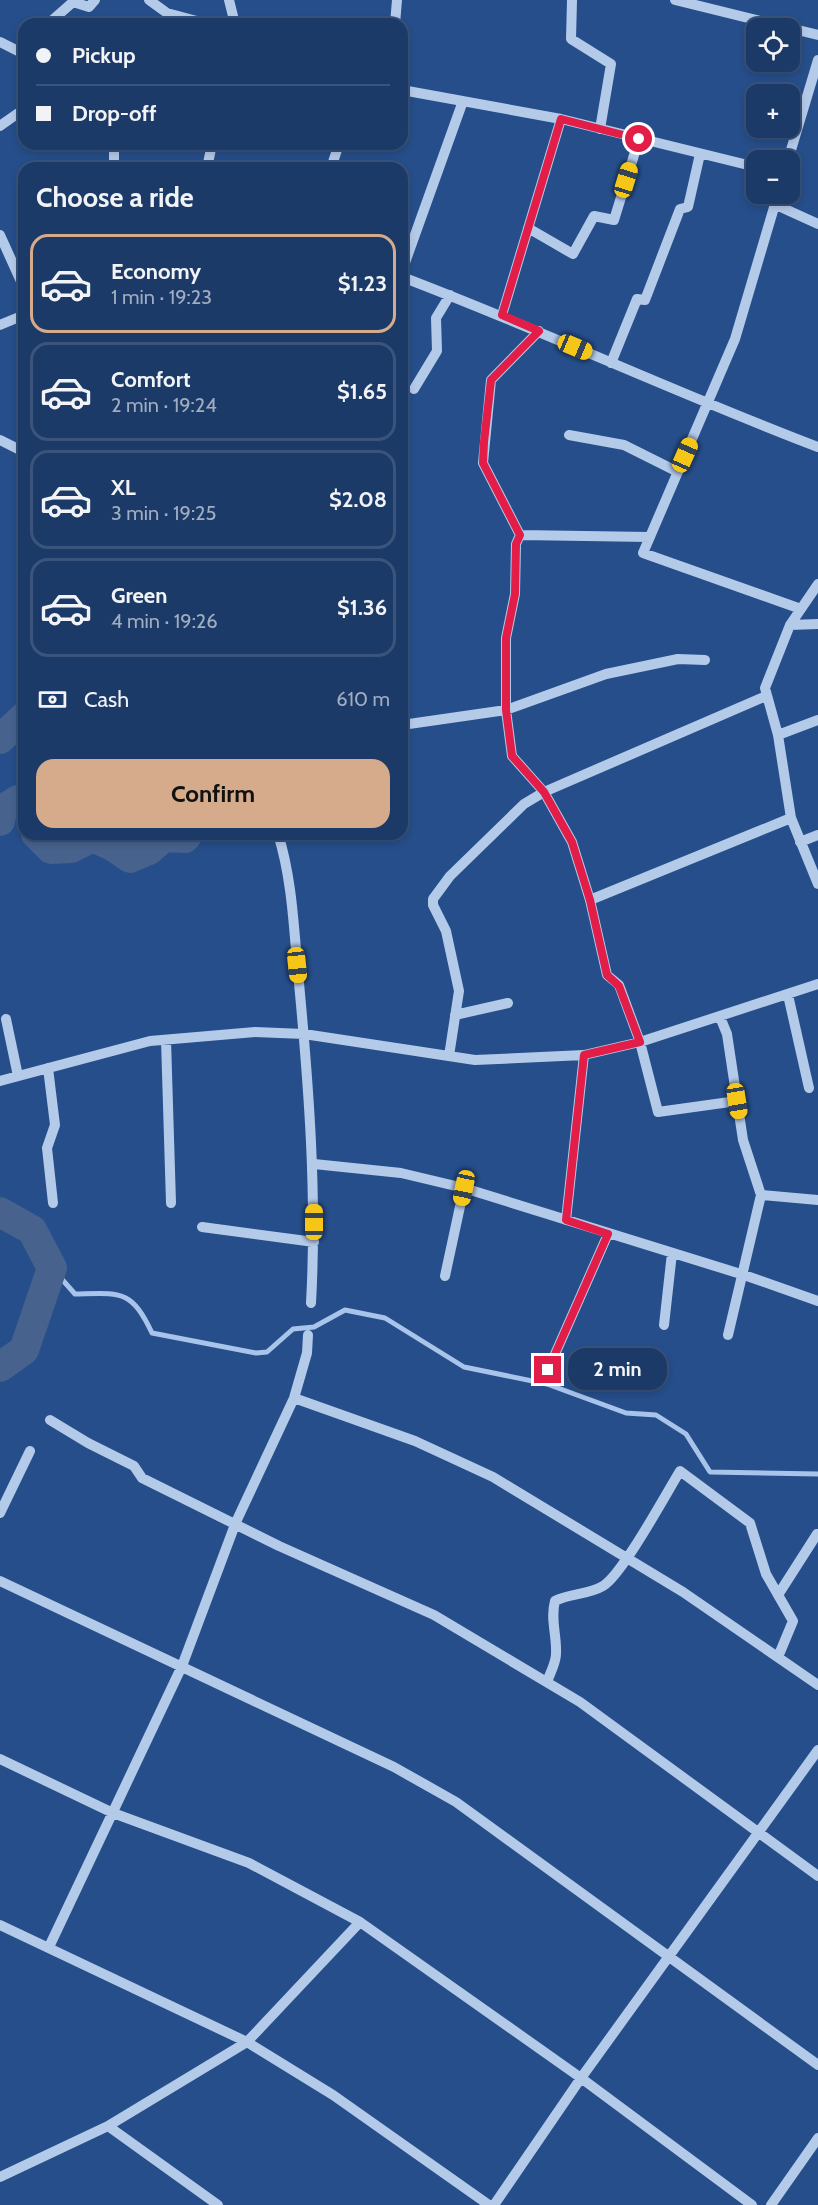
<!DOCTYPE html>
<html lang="en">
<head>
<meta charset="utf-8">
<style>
  body { margin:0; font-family:Cabin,sans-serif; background:#294571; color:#f1f3f6; height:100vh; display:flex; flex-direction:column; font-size:22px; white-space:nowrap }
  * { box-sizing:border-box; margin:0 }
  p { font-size:20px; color:#a0adc0 }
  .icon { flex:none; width:33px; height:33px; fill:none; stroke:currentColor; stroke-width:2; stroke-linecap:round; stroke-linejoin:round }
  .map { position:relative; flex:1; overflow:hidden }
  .side { position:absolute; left:18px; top:162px; width:390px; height:678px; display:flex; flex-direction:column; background:#1c3a68; border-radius:18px; box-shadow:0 3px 9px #0003,0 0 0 2px #3a547c }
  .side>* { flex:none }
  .banner { position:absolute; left:18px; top:18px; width:390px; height:132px; border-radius:18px; box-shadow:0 3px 9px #0003,0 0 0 2px #3a547c; display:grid; align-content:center; height:132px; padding:0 18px; background:#1c3a68 }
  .buttons { position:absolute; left:746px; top:18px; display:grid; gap:12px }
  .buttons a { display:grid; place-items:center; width:54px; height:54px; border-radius:12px; background:#1c3a68; box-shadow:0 3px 9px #0003,0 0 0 2px #3a547c; font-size:30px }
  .end { position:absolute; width:27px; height:27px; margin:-14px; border:8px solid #e11d48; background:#fff; box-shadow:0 0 0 3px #fff }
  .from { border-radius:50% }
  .bubble { position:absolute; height:42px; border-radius:18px; background:#1c3a68; box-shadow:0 3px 9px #0003,0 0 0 2px #3a547c; font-size:20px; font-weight:700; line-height:42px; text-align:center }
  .car { position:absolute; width:18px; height:36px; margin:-18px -9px; border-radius:8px; box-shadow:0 0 4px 2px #0007; background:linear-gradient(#f5c518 24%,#345 0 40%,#f5c518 0 76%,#345 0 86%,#f5c518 0) }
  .banner b { display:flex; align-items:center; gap:21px; height:57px; font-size:22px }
  .banner b+b { border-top:2px solid #3a547c }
  .banner i { width:15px; height:15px; background:#f1f3f6 }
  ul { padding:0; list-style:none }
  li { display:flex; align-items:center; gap:18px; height:99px; margin:0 12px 9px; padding:0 6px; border:3px solid #3a547c; border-radius:18px }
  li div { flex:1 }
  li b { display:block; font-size:22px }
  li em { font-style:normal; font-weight:700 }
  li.selected { border-color:#d6ab8b }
  li>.icon { width:54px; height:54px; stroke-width:1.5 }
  h2 { padding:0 18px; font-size:27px; line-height:72px }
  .pay { display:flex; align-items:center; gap:15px; height:66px; padding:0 18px; font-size:22px }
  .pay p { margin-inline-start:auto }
  .primary-button { display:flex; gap:12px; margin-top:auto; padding:12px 18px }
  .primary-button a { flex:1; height:69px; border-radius:18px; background:#d6ab8b; color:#111; font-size:24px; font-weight:700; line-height:69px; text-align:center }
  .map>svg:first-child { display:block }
</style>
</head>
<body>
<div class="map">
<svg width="818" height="2205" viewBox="0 0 818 2205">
  <rect width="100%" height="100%" fill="#264e8a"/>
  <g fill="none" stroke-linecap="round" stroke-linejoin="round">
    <path stroke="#a8c4ea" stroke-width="5" d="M 52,1268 L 75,1294 C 121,1293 131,1289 152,1333 L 256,1353 L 267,1352 L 293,1329 L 314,1327 L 345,1310 L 385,1318 L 464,1367 L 547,1384 L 626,1413 L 656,1415 L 686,1434 L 710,1472 L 818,1474"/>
    <path stroke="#46628d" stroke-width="30" d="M 0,739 L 24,717
      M 0,821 L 2,810 L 18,800 L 24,801
      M 36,834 L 51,849 L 71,848 L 93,837 L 114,847 L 130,858 L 149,850 L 164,837 L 185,838 L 188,834
      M 0,1212 L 32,1230 L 52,1268 L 24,1350 L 0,1367"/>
    <path stroke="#b4cae9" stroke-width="10" d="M 149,0 L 167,13 L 208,24
      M 229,0 L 235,24
      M 572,0 L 571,39 L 611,64 L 600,129
      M 675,0 L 818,35
      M 48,24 L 73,2 L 89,7 L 95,0
      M 395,24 L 397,0
      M 0,42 L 24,54
      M 402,90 L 561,119 L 756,167
      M 0,126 L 24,109
      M 114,144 L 114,168
      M 788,160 L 818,60
      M 207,168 L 212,144
      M 331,168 L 339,144
      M 778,194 L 735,339 L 643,553 L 801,609
      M 774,204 L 818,224
      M 528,228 L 573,254 L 594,216 L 614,220 L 639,139
      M 0,235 L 24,288
      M 402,271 L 463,101
      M 402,277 C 542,330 678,394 818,447
      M 502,315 L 561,119
      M 0,325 L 24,315
      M 611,363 L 637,299 L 645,300 L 680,209 L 688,207 L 700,154
      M 414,389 L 437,351 L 436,318 L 450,295
      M 569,435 L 624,445 L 678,472
      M 0,440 L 24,452
      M 520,535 L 516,544 L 515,594 L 506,638 L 506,710 L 512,756 L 544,792 L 572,842 L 590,900 L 607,975 L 619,985 L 640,1042 L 658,1112 L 737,1101
      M 520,535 L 483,463 L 491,380 L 539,331
      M 520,535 L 650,537
      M 818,584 L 790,625 L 765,688 L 778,735 L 791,818 L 818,884
      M 790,625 L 818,624
      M 402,725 L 506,710 L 606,674 L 678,659 L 705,660
      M 778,735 L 818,720
      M 278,834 C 293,881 294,935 299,983 C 309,1090 317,1195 311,1303
      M 800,842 L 818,835
      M 590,900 L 791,818
      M 788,995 L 809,1088
      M 455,1015 L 508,1003
      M 720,1017 L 727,1034 L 743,1140 L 761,1195 L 728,1335
      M 6,1019 L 18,1076
      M 166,1040 L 171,1203
      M 449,1056 L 459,991 L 446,931 L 433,905 L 433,899 L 450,876 L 524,804 L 544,792 L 766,696
      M 48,1068 L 55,1125 L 47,1148 L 53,1203
      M 0,1081 L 150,1041 L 255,1032 L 304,1034 L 475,1060 L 584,1055 L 640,1042 L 818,984
      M 314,1164 L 401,1173 L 464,1188 L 744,1275 L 818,1301
      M 761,1195 L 818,1200
      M 566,1220 L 584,1055
      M 202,1227 L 314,1242
      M 445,1276 L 464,1188
      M 664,1325 L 672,1253
      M 548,1370 L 608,1234
      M 294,1398 L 415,1441 L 493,1477 L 683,1592 L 818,1685
      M 50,1420 L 88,1443 L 134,1466 L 142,1478 L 279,1546 L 434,1615 L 580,1702 L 818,1876
      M 0,1513 L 30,1451
      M 0,1581 L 394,1767 L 456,1802 L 818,2065
      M 778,1595 L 817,1534
      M 547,1682 C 550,1673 556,1663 556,1654 C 557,1635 550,1619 555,1601 C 570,1593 588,1595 603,1586 C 622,1575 666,1494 680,1471 L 750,1523 L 766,1574 L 793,1621 L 778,1657
      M 0,1759 L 113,1813 L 249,1863 L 360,1922 L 581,2078 L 752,2205
      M 0,1925 L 247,2042 L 333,2095 L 489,2205
      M 49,1947 L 182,1666 L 236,1522 L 294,1398 L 307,1353 L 308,1335
      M 108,2126 L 218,2205
      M 0,2177 L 108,2126 L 247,2042 L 360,1922
      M 494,2205 L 581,2078 L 818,1750
      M 771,2205 L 818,2138"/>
  </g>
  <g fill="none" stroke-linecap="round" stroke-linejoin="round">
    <path stroke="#e11d48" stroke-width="8" d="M 548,1370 L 608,1234 L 566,1220 L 584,1055 L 640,1042 L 619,986 L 607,975 L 590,900 L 572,842 L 544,792 L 512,756 L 506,710 L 506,638 L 515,594 L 516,544 L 520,535 L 483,463 L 484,442 L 491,380 L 539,331 L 502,315 L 561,119 L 639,139"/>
  </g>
</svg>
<div class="buttons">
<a><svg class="icon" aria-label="locate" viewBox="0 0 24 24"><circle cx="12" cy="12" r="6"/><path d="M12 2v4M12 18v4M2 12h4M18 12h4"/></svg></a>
<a>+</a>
<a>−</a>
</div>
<i class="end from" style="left:639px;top:139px"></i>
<i class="end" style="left:548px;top:1370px"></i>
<div class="bubble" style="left:568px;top:1348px;width:99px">2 min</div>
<i class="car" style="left:626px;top:180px;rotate:17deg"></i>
<i class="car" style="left:575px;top:347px;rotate:113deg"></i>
<i class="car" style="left:685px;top:455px;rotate:24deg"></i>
<i class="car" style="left:297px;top:965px;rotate:174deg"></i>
<i class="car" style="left:737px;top:1101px;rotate:171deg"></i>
<i class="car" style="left:464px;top:1188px;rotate:192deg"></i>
<i class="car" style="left:314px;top:1222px;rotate:0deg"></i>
<div class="banner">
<b><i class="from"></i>Pickup</b>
<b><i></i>Drop-off</b>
</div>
<section class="side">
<h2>Choose a ride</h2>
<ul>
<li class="selected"><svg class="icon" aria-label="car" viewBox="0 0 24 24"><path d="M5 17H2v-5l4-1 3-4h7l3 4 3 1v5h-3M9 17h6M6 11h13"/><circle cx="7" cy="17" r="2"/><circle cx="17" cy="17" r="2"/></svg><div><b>Economy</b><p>1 min · 19:23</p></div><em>$1.23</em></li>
<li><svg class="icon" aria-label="car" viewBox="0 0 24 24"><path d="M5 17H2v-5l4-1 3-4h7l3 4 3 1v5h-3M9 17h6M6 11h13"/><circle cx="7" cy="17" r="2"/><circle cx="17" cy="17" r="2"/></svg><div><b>Comfort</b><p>2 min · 19:24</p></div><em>$1.65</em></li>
<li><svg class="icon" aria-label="car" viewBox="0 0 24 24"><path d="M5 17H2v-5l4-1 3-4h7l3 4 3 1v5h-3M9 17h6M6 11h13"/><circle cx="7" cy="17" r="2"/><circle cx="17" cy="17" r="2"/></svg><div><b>XL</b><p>3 min · 19:25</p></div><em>$2.08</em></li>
<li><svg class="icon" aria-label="car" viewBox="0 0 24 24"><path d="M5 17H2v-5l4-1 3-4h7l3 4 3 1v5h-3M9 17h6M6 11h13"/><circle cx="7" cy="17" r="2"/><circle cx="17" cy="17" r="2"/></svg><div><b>Green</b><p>4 min · 19:26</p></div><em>$1.36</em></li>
</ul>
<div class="pay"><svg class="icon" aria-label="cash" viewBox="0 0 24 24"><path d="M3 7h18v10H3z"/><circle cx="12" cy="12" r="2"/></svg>Cash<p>610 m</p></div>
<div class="primary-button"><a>Confirm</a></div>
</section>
</div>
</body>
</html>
